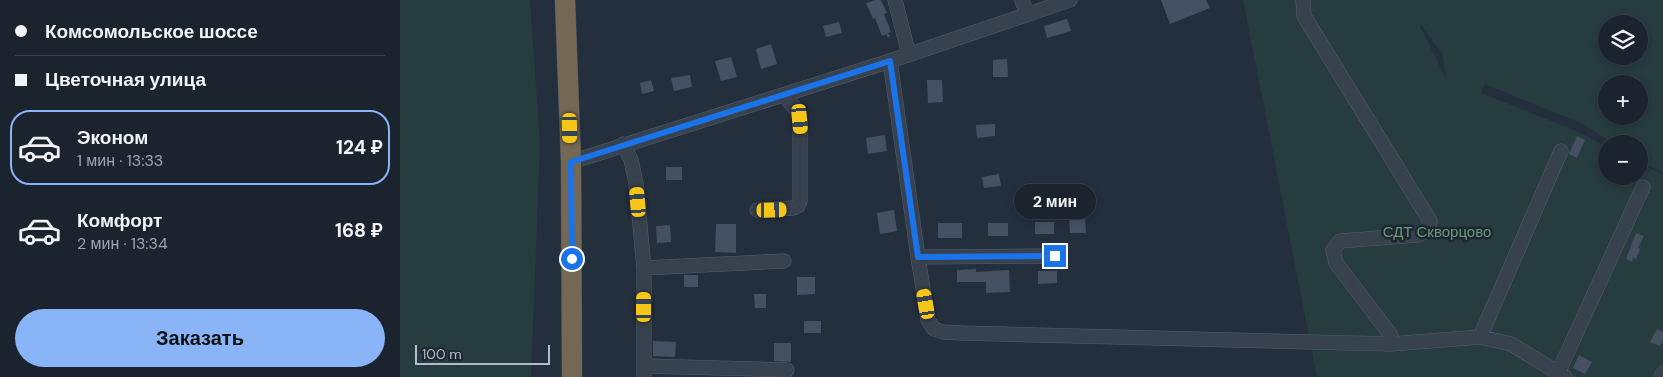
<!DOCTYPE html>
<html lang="ru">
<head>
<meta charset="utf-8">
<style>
  body { margin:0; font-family:"DM Sans",sans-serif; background:#242b36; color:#f1f3f6; height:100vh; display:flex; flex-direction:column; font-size:19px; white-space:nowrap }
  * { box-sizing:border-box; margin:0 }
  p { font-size:16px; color:#a0a4aa }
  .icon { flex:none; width:28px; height:28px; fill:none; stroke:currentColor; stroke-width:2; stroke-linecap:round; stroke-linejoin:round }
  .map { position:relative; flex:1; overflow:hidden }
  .drawer { display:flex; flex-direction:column; background:#1b232e; width:400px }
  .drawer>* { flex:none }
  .banner { display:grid; align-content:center; height:110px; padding:0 15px; background:#1b232e }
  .tools { position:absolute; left:1198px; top:15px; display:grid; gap:10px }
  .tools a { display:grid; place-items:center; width:50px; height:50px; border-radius:50%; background:#1b232e; box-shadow:0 2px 8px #0003,0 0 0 1px #39404a; font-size:25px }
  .scale { position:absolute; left:15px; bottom:12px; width:135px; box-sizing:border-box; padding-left:5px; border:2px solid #b4bcc9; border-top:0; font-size:14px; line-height:18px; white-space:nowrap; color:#b4bcc9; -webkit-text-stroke:4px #1d2633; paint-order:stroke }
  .end { position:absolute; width:22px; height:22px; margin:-11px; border:6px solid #1a73e8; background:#fff; box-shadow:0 0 0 2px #fff }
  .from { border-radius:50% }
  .bubble { position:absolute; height:35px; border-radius:18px; background:#1b232e; box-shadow:0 2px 8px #0003,0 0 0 1px #39404a; font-size:16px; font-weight:700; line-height:35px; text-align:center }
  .car { position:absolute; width:15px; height:30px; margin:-15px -8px; border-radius:6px; box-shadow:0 0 4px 1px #0007; background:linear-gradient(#f5c518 24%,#345 0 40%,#f5c518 0 76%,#345 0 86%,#f5c518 0) }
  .banner b { display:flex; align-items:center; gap:18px; height:48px; font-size:19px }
  .banner b+b { border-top:1px solid #39404a }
  .banner i { width:12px; height:12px; background:#f1f3f6 }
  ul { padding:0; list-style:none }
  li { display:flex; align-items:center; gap:15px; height:75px; margin:0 10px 8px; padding:0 5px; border:2px solid transparent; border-radius:20px }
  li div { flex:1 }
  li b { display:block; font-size:19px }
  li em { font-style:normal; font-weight:700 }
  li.selected { border-color:#8ab4f8 }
  li>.icon { width:45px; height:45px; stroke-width:1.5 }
  .action { display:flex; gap:10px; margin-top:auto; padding:10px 15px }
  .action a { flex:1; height:58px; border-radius:30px; background:#8ab4f8; color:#111; font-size:20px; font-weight:700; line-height:58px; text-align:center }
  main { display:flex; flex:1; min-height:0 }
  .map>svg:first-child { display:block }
</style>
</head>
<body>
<main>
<section class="drawer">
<div class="banner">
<b><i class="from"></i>Комсомольское шоссе</b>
<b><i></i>Цветочная улица</b>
</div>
<ul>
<li class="selected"><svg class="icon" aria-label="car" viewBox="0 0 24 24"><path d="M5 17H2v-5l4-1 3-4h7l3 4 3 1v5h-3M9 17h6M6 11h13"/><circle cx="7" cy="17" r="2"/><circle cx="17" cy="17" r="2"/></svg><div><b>Эконом</b><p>1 мин · 13:33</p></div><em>124 ₽</em></li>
<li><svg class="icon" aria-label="car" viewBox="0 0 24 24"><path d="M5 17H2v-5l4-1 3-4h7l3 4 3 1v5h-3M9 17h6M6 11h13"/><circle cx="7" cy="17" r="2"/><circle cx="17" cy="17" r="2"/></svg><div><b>Комфорт</b><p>2 мин · 13:34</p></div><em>168 ₽</em></li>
</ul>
<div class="action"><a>Заказать</a></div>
</section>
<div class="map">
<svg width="1263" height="377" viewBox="0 0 1263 377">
  <rect width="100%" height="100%" fill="#242f3e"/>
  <path fill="#263c3f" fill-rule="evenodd" d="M 0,0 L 130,0 L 140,144 L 131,377 L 0,377 Z
    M 843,0 L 1263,0 L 1263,172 L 1239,161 L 1239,144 L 1213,144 L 1183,124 L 1085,84 L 1081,93 L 1176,131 L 1206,146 L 1206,176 L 1239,176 L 1239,163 L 1263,175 L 1263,377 L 917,377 ZM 1206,24 L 1239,24 L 1239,56 L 1206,56 ZM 1021,25 L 1043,55 L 1046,79 L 1020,26 ZM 1206,84 L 1239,84 L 1239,116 L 1206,116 Z"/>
  <path fill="#455162" d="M 475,0 L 481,0 L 487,13 L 484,14 L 491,32 L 482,36 L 475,18 L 473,19 L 466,3 Z
    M 761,0 L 806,0 L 810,8 L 770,24 Z
    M 667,19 L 671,31 L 647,38 L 644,26 Z
    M 439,22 L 442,33 L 426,37 L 423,26 Z
    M 371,44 L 377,64 L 361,69 L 356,49 Z
    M 331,57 L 337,77 L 321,81 L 315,61 Z
    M 607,59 L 608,77 L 593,77 L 593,60 Z
    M 290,75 L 292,87 L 274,91 L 271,78 Z
    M 251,80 L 254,91 L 242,94 L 240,83 Z
    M 527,80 L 542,80 L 543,102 L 528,103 Z
    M 595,124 L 595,136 L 577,138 L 576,125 Z
    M 485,135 L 487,151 L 468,154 L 466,138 Z
    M 1177,136 L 1185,140 L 1177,158 L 1169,154 Z
    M 266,167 L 282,167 L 282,180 L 266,180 Z
    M 599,174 L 601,186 L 584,188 L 582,177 Z
    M 494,210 L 497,231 L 480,234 L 477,213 Z
    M 669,217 L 685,217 L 686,233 L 670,233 Z
    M 635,222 L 654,222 L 654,234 L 635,234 Z
    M 538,223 L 562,223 L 562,238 L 538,238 Z
    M 588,223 L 608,223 L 608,236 L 588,236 Z
    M 316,224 L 336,224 L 336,253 L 315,252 Z
    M 270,225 L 271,242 L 257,243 L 256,226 Z
    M 1236,233 L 1244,236 L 1238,248 L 1240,249 L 1236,259 L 1233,258 L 1232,262 L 1226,259 Z
    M 576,269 L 576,272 L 609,270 L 610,292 L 586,293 L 586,282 L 557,282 L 557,270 Z
    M 638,271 L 657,271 L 657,283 L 638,284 Z
    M 284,275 L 298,275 L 298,287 L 284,287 Z
    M 397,277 L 415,277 L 415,294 L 397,295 Z
    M 354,294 L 366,294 L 366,308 L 355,308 Z
    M 404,321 L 421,321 L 421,333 L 404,333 Z
    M 1257,329 L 1263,332 L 1263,340 L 1260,346 L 1250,342 Z
    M 253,341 L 276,342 L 275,357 L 253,356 Z
    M 374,343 L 391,343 L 391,362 L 374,361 Z
    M 1179,355 L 1192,362 L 1185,374 L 1173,368 Z"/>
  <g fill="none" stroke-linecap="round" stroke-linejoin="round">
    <defs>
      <path id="minor" d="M 495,0 L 509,55
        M 622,0 L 627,15
        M 903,0 L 904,16 L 1030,221 L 1028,230 L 1018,235 L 940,241 L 933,250 L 936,263 L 990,334 L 991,344
        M 490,61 L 518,257 L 528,320 L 534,329 L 543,332 L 562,333 L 991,344 L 1080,337 L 1111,344 L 1165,377
        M 223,144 L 231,160 L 236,183 L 244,268 L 244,377
        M 171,162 L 490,61 L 670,0
        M 357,210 L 393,208 L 398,206 L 400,201 L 400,119 L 397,111 L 384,95
        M 518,257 L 655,256
        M 244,268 L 384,261
        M 1080,337 L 1161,151
        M 244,366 L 387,370
        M 1158,373 L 1243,187
        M 1261,377 L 1263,373"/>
      <path id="highway" d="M 165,0 L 171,162 L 172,377"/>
    </defs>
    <use href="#minor" stroke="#565f6c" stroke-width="15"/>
    <use href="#highway" stroke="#434c59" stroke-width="21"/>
    <path stroke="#44595c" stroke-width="2" stroke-dasharray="4 4" stroke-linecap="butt" d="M 487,34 L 488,36 L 492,35"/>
    <use href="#minor" stroke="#38414e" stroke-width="14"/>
    <use href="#highway" stroke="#746855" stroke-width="20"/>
  </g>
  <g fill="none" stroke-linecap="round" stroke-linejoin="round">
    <path stroke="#1a73e8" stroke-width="6" d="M 172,259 L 171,162 L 490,61 L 518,257 L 655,256"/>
  </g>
  <g text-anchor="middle" stroke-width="5" stroke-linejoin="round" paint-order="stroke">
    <g font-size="15" fill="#6b9a76" stroke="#1d2633">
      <text x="1037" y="237">СДТ Скворцово</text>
    </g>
  </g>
</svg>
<div class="tools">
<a><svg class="icon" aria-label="layers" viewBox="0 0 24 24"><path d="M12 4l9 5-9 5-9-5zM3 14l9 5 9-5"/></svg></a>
<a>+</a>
<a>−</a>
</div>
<div class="scale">100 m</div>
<i class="end from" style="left:172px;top:259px"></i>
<i class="end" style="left:655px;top:256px"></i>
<div class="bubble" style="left:614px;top:184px;width:82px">2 мин</div>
<i class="car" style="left:400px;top:119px;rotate:175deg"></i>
<i class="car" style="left:170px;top:128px;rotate:179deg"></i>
<i class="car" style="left:238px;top:202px;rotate:355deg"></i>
<i class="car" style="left:372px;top:210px;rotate:89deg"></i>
<i class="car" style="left:526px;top:304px;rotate:350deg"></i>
<i class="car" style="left:244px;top:307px;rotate:0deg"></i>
</div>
</main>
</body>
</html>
